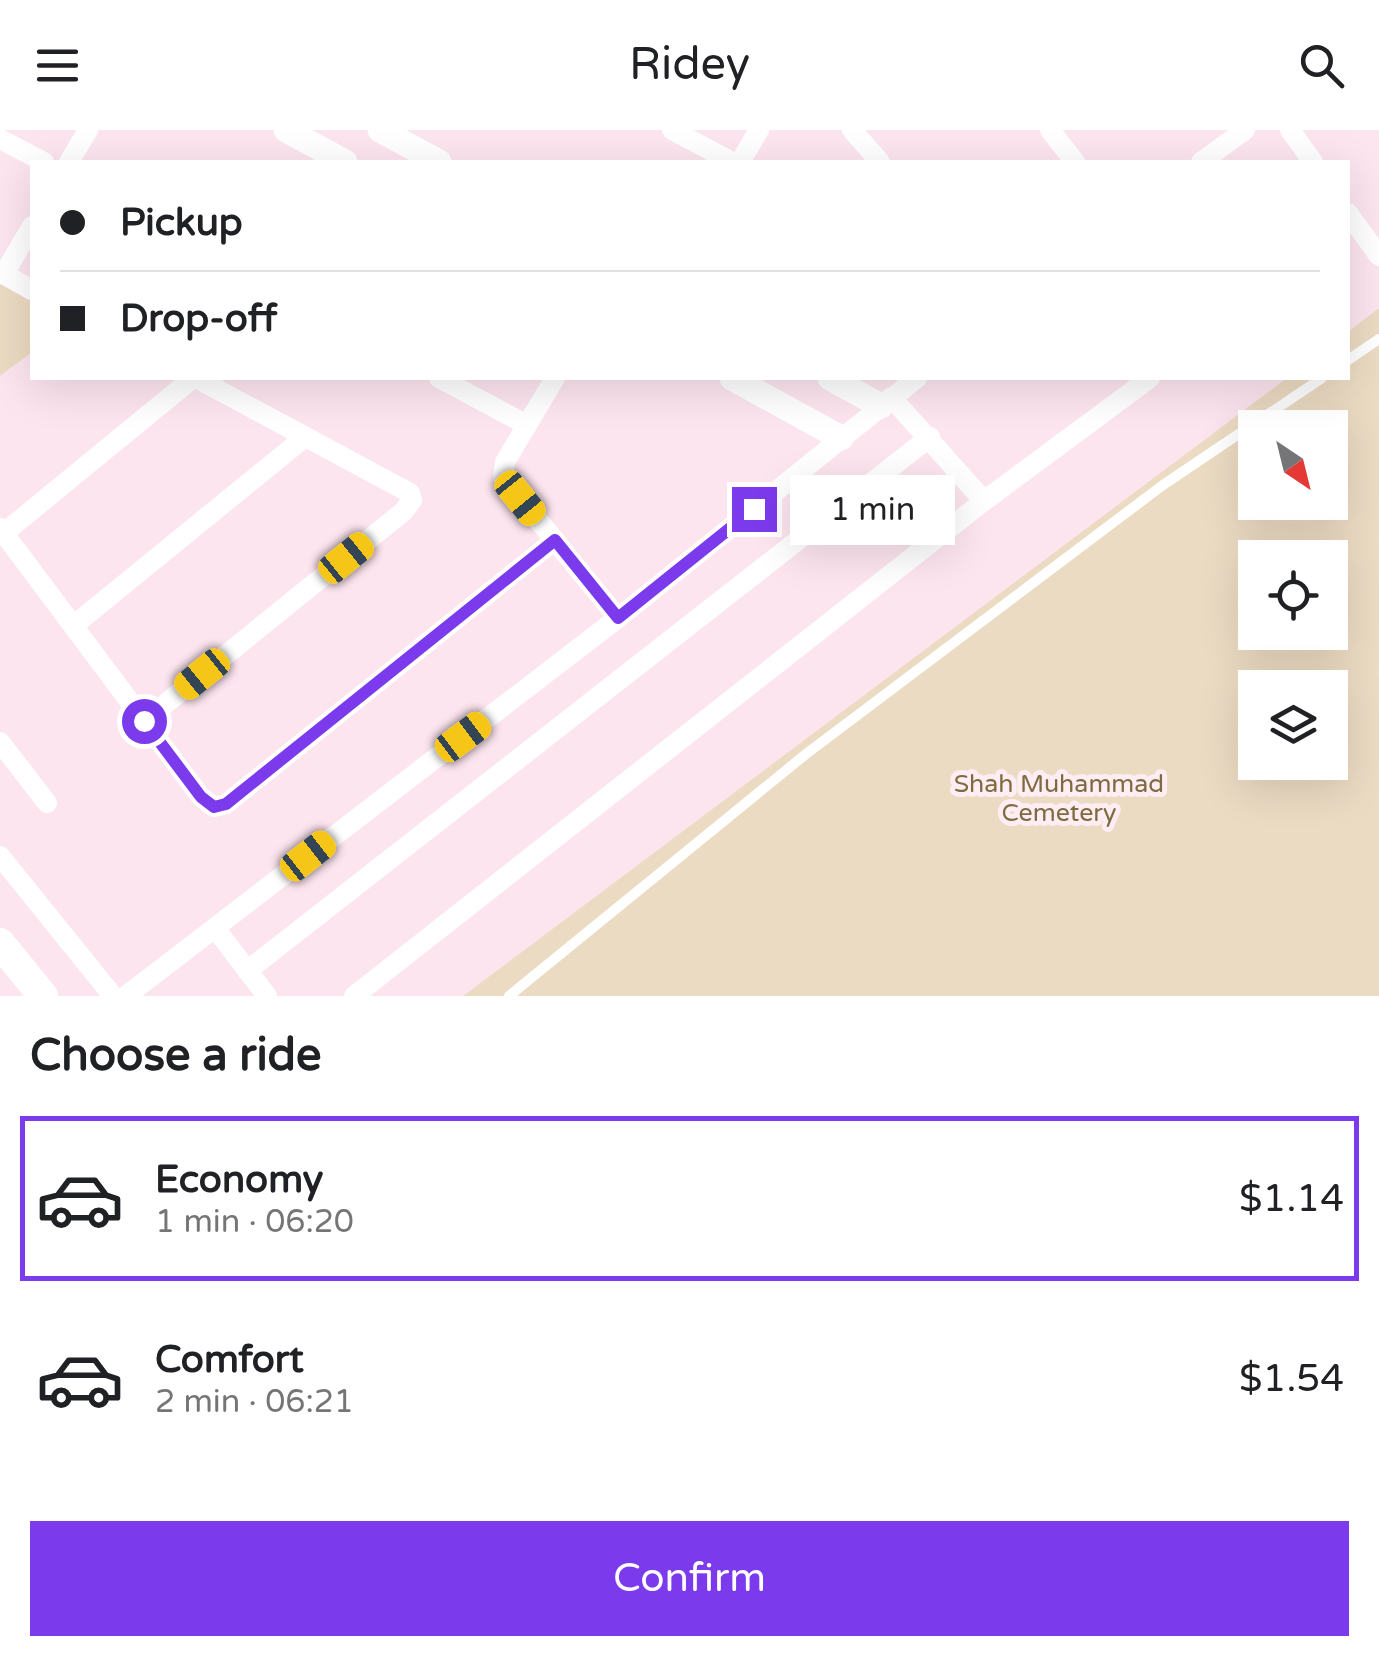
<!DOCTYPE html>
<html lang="en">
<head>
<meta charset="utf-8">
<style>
  body { margin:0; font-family:"Varela Round",sans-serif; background:#f2f2f2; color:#202124; height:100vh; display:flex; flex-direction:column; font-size:38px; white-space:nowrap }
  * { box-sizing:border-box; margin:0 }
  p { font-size:32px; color:#757577 }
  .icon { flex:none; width:55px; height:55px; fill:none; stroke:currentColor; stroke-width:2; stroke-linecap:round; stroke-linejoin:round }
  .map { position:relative; height:866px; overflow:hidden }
  .sheet { display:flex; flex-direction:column; background:#fff; flex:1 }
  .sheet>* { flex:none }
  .banner { position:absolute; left:30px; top:30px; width:1320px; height:220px; border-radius:0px; box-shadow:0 10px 40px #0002; display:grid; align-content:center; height:220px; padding:0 30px; background:#fff }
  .needle { width:65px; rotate:145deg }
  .controls { position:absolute; left:1238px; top:280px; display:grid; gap:20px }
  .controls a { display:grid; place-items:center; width:110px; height:110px; border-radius:0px; background:#fff; box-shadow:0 10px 40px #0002; font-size:50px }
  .end { position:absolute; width:45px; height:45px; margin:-22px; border:12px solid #7c3aed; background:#fff; box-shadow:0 0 0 5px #fff }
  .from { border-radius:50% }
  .bubble { position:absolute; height:70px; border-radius:0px; background:#fff; box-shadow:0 10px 40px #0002; font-size:32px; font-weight:600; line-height:70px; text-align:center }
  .car { position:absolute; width:30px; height:60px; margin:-30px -15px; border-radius:12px; box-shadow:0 0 8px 2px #0007; background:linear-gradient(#f5c518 24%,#345 0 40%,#f5c518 0 76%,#345 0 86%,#f5c518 0) }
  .banner b { display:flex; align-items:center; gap:35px; height:95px; font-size:38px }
  .banner b+b { border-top:2px solid #e0e0e0 }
  .banner i { width:25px; height:25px; background:#202124 }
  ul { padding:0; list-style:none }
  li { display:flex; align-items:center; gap:30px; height:165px; margin:0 20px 15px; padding:0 10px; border:5px solid transparent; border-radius:0px }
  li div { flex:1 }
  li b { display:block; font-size:38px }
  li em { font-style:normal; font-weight:600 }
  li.current { border-color:#7c3aed }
  li>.icon { width:90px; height:90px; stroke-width:1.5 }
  h2 { padding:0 30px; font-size:45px; line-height:120px }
  .action { display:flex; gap:20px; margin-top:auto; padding:20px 30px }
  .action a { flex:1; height:115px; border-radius:0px; background:#7c3aed; color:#fff; font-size:40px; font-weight:600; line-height:115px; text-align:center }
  header { display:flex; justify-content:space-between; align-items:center; height:130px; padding:0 30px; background:#fff; font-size:45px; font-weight:600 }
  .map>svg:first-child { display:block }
</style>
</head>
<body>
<header><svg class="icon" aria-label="menu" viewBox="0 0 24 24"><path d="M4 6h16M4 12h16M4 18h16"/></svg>Ridey<svg class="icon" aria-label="search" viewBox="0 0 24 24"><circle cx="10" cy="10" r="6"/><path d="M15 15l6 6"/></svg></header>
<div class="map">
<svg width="1379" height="866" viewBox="0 0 1379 866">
  <rect width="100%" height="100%" fill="#fde5ef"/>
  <path fill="#ecdbc3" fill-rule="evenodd" d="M 0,154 L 32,172 L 32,222 L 0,246 Z
    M 1379,178 L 1379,866 L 463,866 L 1287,248 L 1348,248 L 1348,202 ZM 1255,298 L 1330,298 L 1330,372 L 1255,372 ZM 1255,428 L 1330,428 L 1330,502 L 1255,502 ZM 1255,558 L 1330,558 L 1330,632 L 1255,632 Z"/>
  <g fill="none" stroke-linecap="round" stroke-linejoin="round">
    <path stroke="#fff" stroke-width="10" d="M 1348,230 L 1379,209
      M 509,866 L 806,624 L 1163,355 L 1322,248"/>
    <path stroke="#fff" stroke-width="20" d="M 672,0 L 732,32
      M 852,0 L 880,32
      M 1050,0 L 1075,32
      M 1290,0 L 1313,32
      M 0,9 L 44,32
      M 69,32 L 88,0
      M 740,32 L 759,0
      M 1201,32 L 1245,0
      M 1348,83 L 1379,126
      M 0,142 L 32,160
      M 4,144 L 32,96
      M 439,248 L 527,295
      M 555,248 L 505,332 L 503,347 L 618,488
      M 891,267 L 984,371
      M 0,398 L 201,667 L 214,677 L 226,674 L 555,410
      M 4,403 L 193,248
      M 73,496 L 305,307
      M 144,591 L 404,381 L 412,370 L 410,363 L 196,248
      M 0,612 L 47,673
      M 0,726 L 113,866
      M 215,798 L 267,866
      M 247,841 L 930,307
      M 126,866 L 618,488 L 917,248
      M 354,866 L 984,371 L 1150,248"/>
    <path stroke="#fff" stroke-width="25" d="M 286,0 L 345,32
      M 380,0 L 439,32
      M 732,248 L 841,308
      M 830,248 L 881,276"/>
    <path stroke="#fff" stroke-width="30" d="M 0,813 L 43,866"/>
  </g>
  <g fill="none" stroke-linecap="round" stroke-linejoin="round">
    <path stroke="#7c3aed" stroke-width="12" d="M 144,591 L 201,667 L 214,677 L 226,674 L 555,410 L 618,488 L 754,379"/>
  </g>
  <g text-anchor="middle" stroke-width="10" stroke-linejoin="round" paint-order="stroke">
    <g font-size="25" fill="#7f6b40" stroke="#ffedf4">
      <text x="1059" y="662">Shah Muhammad<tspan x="1059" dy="29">Cemetery</tspan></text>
    </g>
  </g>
</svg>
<div class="controls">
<a><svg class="needle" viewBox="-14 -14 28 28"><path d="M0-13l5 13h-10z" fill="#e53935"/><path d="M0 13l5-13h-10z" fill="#757577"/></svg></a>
<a><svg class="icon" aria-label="locate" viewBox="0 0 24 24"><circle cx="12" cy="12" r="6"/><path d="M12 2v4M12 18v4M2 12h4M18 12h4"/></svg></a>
<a><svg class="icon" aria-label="layers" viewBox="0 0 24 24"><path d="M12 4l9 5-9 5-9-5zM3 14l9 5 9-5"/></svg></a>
</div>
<i class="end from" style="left:144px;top:591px"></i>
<i class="end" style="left:754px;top:379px"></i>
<div class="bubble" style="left:790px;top:345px;width:165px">1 min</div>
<i class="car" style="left:520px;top:368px;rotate:141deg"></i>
<i class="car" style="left:346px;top:428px;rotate:51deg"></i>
<i class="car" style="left:202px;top:544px;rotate:231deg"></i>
<i class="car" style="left:463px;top:607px;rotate:53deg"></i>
<i class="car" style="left:308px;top:726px;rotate:52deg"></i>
<div class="banner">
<b><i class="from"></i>Pickup</b>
<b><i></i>Drop-off</b>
</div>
</div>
<section class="sheet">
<h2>Choose a ride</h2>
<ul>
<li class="current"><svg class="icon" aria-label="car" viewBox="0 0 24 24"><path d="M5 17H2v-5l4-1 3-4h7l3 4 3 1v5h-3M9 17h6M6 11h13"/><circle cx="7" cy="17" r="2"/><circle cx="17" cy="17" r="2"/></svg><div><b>Economy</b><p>1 min · 06:20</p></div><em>$1.14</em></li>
<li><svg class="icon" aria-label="car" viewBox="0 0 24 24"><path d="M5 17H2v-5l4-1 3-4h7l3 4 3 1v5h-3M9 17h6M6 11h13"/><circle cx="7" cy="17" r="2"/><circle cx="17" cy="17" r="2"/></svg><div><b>Comfort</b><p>2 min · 06:21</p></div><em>$1.54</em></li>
</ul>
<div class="action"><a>Confirm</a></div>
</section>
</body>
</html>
